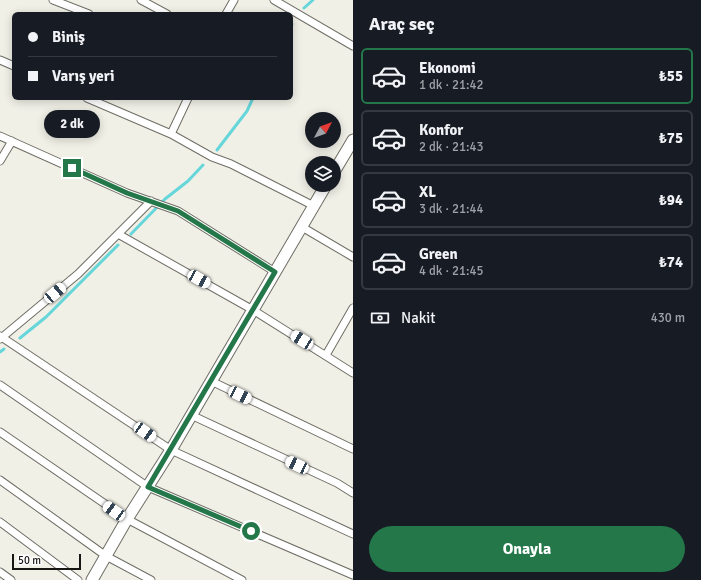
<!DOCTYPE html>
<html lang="tr">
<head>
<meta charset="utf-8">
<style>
  body { margin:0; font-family:Signika,sans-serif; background:#20242c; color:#f1f3f6; height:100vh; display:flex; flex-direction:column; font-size:15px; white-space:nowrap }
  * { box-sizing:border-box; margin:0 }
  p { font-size:13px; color:#9ea1a6 }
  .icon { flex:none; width:22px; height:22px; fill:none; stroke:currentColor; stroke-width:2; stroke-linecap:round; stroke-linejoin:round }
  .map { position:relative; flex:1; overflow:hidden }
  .side { display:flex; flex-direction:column; background:#171b24; width:348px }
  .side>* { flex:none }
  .guide { position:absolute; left:12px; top:12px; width:281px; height:88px; border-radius:6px; box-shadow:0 2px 10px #0003; display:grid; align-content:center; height:88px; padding:0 16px; background:#171b24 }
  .needle { width:26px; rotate:49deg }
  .tools { position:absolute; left:305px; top:112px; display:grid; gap:8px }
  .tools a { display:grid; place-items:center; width:36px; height:36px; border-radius:50%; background:#171b24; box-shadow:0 2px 10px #0003; font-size:20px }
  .scale { position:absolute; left:12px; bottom:10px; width:69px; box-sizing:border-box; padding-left:4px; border:2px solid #171613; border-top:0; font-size:11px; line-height:14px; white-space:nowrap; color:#171613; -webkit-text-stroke:3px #fff; paint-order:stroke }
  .end { position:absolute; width:18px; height:18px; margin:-9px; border:5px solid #237749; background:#fff; box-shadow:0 0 0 2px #fff }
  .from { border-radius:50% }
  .bubble { position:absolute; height:28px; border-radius:14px; background:#171b24; box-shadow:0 2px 10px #0003; font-size:13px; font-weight:700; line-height:28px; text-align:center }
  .car { position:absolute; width:12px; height:24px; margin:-12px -6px; border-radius:5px; box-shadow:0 0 3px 1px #0007; background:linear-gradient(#fff 24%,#345 0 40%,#fff 0 76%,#345 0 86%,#fff 0) }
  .guide b { display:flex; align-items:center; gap:14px; height:38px; font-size:15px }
  .guide b+b { border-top:1px solid #363941 }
  .guide i { width:10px; height:10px; background:#f1f3f6 }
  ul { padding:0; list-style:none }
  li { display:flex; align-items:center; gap:12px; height:56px; margin:0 8px 6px; padding:0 8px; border:2px solid #363941; border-radius:6px }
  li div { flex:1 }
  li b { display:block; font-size:15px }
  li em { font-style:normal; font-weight:700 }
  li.on { border-color:#237749 }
  li>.icon { width:36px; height:36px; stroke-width:1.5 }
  h2 { padding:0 16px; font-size:18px; line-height:48px }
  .pay { display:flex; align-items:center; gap:10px; height:44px; padding:0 16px; font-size:15px }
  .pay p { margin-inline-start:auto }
  .primary-button { display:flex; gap:8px; margin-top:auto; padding:8px 16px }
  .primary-button a { flex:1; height:46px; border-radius:24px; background:#237749; color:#fff; font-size:16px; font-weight:700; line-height:46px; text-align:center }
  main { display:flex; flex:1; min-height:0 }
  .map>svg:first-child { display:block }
</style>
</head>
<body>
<main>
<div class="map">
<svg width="353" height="580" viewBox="0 0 353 580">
  <rect width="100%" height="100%" fill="#f1f0e7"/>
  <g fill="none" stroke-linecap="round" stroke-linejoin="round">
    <path stroke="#66d6db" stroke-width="3" d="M 304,8 L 313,0
      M 291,26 L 292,24
      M 217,150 L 247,111 L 253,98
      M 131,234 L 165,199 L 188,181 L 203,165
      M 20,338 L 46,317 L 118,245
      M 0,352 L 4,349"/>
    <defs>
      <path id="street" d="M 53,0 L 89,14
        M 141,0 L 167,14
        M 274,0 L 353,46
        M 226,14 L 234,0
        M 0,60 L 14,66
        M 87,98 L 171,134 L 212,157 L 231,164 L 314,206
        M 171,134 L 188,98
        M 0,136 L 127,193 L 178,211 L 275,272
        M 0,161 L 12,141
        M 302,227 L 353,257
        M 118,234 L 253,310 L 353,373
        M 0,336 L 171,450 L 353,534
        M 0,339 L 78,274 L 151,201
        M 326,355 L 353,308
        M 211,381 L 353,449
        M 0,385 L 148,487 L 353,575
        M 191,415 L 337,483 L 353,493
        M 0,432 L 127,519 L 242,580
        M 0,480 L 106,556 L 151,580
        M 0,522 L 78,580
        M 0,572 L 11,580"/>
      <path id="secondary" d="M 334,172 L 353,140
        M 92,580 L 127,519 L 171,450 L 326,185"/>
    </defs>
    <use href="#street" stroke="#6f6e66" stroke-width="9"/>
    <use href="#secondary" stroke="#6f6e66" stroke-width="13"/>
    <use href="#street" stroke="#fff" stroke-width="7"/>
    <use href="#secondary" stroke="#fff" stroke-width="11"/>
  </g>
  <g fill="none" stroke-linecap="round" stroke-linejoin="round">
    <path stroke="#237749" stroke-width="5" d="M 72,168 L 127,193 L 178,211 L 275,272 L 148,487 L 251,531"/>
  </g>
</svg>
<div class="tools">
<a><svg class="needle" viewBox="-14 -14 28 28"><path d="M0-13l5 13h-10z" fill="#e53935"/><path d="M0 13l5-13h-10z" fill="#9ea1a6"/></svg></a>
<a><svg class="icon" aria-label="layers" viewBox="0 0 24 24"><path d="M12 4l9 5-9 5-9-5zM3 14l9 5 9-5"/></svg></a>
</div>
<div class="scale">50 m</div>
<i class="end from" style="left:251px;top:531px"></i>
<i class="end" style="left:72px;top:168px"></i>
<div class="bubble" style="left:44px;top:110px;width:56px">2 dk</div>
<i class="car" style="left:199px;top:279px;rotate:119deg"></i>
<i class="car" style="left:55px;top:293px;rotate:50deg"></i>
<i class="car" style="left:302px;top:340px;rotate:302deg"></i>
<i class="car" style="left:240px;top:395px;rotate:116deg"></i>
<i class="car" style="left:145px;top:432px;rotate:124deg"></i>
<i class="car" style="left:297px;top:465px;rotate:295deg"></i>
<i class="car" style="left:114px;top:511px;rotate:305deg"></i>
<div class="guide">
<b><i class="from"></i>Biniş</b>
<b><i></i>Varış yeri</b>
</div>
</div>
<section class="side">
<h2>Araç seç</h2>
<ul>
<li class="on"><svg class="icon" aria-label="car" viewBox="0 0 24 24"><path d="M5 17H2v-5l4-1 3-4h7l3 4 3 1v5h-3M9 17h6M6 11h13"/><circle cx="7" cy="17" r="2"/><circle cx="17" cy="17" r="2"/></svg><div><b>Ekonomi</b><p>1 dk · 21:42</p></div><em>₺55</em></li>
<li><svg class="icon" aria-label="car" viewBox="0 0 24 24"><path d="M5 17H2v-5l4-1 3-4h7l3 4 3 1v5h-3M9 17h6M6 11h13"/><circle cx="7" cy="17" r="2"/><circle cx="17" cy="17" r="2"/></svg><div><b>Konfor</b><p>2 dk · 21:43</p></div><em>₺75</em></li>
<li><svg class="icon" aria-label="car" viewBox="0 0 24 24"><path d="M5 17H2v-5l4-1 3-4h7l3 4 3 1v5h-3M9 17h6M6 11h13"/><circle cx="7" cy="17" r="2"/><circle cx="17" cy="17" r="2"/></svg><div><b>XL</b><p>3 dk · 21:44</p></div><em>₺94</em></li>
<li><svg class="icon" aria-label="car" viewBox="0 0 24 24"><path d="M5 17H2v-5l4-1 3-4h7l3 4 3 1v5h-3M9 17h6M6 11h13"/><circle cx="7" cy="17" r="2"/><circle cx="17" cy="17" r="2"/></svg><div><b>Green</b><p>4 dk · 21:45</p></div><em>₺74</em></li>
</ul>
<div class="pay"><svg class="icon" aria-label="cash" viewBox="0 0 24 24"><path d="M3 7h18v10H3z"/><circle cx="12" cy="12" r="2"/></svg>Nakit<p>430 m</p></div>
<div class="primary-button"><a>Onayla</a></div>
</section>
</main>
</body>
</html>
